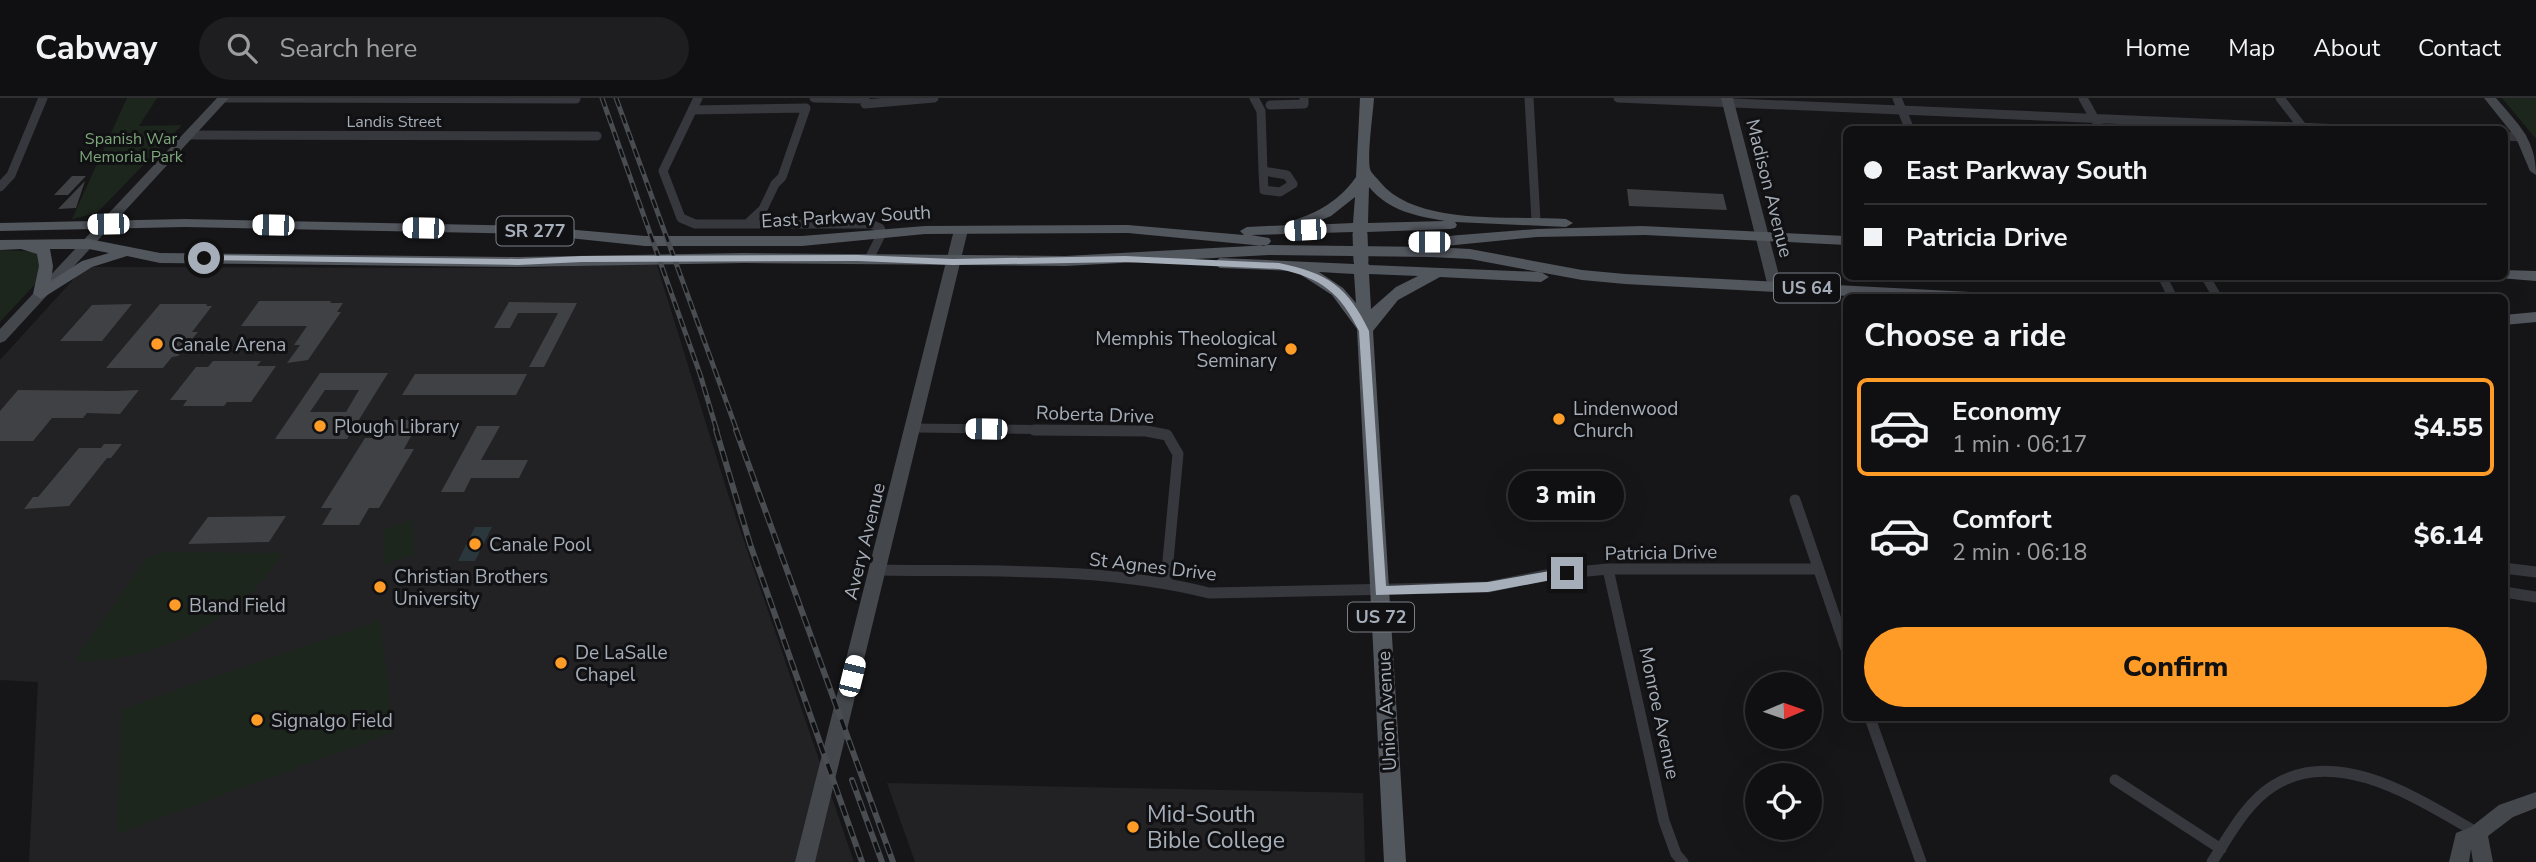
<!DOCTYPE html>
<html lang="en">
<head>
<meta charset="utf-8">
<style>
  body { margin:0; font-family:"Nunito Sans",sans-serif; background:#1e1e20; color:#f1f3f6; height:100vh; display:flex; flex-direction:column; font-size:26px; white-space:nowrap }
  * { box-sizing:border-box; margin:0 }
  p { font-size:23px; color:#9c9d9f }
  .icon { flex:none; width:38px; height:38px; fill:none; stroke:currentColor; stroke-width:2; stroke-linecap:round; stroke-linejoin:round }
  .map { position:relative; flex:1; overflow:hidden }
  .sheet { position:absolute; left:1843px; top:196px; width:665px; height:427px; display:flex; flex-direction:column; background:#101012; border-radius:10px; box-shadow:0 7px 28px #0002,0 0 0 2px #303032 }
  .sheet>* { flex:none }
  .top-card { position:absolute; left:1843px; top:28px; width:665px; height:154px; border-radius:10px; box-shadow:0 7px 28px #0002,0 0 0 2px #303032; display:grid; align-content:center; height:154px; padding:0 21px; background:#101012 }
  .needle { width:46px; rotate:88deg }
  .buttons { position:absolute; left:1745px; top:574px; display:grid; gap:14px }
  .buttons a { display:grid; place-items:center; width:77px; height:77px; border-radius:50%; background:#101012; box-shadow:0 7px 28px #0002,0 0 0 2px #303032; font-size:35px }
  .end { position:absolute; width:32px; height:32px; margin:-16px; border:9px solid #a6aeb9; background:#111; box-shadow:0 0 0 4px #111 }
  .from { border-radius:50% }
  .bubble { position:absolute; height:49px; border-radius:24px; background:#101012; box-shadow:0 7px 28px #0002,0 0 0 2px #303032; font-size:23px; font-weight:800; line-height:49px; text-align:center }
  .car { position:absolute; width:21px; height:42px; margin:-21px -10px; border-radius:9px; box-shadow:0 0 5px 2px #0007; background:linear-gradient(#fff 24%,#345 0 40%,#fff 0 76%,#345 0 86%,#fff 0) }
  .top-card b { display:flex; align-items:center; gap:24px; height:66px; font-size:26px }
  .top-card b+b { border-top:2px solid #303032 }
  .top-card i { width:18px; height:18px; background:#f1f3f6 }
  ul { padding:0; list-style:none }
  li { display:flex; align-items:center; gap:21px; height:98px; margin:0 14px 10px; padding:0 7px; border:4px solid transparent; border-radius:10px }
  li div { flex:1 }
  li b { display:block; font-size:26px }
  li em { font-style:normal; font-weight:800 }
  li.selected { border-color:#ff9c27 }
  li>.icon { width:63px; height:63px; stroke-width:1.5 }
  h2 { padding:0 21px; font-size:32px; line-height:84px }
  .action { display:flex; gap:14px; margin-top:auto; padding:14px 21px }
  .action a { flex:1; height:80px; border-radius:42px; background:#ff9c27; color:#111; font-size:28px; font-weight:800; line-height:80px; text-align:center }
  header { display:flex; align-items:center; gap:42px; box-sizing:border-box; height:98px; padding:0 35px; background:#101012; border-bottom:2px solid #303032 }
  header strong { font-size:33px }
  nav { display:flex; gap:38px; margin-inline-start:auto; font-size:24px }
  .search { width:490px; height:63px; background:#1e1e20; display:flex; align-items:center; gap:18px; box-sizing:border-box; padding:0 24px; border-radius:38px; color:#9c9d9f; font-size:26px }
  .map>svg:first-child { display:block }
</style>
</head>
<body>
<header>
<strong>Cabway</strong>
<div class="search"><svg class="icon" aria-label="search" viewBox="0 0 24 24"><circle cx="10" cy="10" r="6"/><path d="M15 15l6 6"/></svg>Search here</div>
<nav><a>Home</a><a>Map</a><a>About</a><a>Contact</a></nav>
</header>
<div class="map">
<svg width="2536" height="764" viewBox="0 0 2536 764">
  <rect width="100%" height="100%" fill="#161618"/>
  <path fill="#222225" d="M 656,164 L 728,396 L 854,764 L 29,764 L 38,584 L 0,582 L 0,262 L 80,174 L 90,169 L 535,170 Z
    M 887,685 L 1363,695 L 1365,764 L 915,764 Z"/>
  <path fill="#1d261d" d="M 127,0 L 157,0 L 139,28 L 182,27 L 97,115 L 72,121 Z
    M 2502,0 L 2536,0 L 2536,41 Z
    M 0,152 L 40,154 L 39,182 L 0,224 Z
    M 413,422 L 414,457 L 383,467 L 383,431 Z
    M 161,454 L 284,455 C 273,468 263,485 250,496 C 201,539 139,565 74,563 L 146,461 Z
    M 380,522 L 394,634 L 117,736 L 122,611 Z"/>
  <path fill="#2a373d" d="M 475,429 L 492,429 L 475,463 L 458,463 Z"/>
  <path fill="#404145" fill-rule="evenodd" d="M 72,78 L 86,78 L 68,97 L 54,97 Z
    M 85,83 L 76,110 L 58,111 Z
    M 1627,91 L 1723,96 L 1727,112 L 1629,108 Z
    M 259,203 L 331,203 L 330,205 L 343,205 L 337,214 L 341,214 L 308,262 L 287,265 L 300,247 L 294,247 L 307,228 L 241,228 Z
    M 509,204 L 577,205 L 544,269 L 529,269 L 558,215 L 518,215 L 510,230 L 494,230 Z
    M 132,206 L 102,243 L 60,243 L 92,207 Z
    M 160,206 L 207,206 L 206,208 L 212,208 L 192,234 L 198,234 L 178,258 L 172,259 L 163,270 L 106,270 Z
    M 213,263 L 261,263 L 257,268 L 276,268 L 251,304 L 227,304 L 224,308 L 183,308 L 187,302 L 170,302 L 196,269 L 208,269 Z
    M 320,275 L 388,275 L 347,341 L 275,341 ZM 325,292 L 359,292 L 346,314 L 310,314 Z
    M 415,276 L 527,276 L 516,297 L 402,297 Z
    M 18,292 L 116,293 L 139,292 L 120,316 L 87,315 L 83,320 L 52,320 L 33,343 L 0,343 L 0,313 Z
    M 386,322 L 420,322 L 404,351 L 414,351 L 379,410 L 369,410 L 359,427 L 322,427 L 332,410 L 321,410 L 365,340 L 375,340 Z
    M 477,328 L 500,328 L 481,362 L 528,362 L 519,380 L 471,380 L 464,394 L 441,394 Z
    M 104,346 L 122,346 L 111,360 L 107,360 L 69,408 L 24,411 L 33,399 L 38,399 L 79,350 L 101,350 Z
    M 286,418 L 269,444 L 188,446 L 208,419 Z"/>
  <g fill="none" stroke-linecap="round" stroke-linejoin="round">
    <path stroke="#36383d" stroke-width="9" d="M 223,0 L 576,1
      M 698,0 L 663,73 L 681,120 L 695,126 L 871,126 L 880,130 L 882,135 L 869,161
      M 814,0 L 865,1
      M 1254,0 L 1261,13 L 1263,73
      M 1529,0 L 1536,122
      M 1618,0 L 2365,32
      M 1897,0 L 1910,32
      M 2083,0 L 2101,32
      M 2280,0 L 2304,31
      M 865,6 L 934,0
      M 1270,7 L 1304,6 L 1304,0
      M 692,12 L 806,10 L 782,79 L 775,86 L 763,111 L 747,126
      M 190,37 L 597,38
      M 2504,38 L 2522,39
      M 1263,73 L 1287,77 L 1293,86 L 1280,94 L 1264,92 Z
      M 0,89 L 11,77 L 43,0
      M 2162,178 L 2173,200
      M 2205,178 L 2218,200
      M 914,330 L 1148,333"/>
    <path stroke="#36383d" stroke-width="11" d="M 1034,332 L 1146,333 L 1167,337 L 1178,356 L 1166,484
      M 1795,402 L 1846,551
      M 2504,470 L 2536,474
      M 1608,471 L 1664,723 L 1676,756 L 1683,764
      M 879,472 C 989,474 1102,468 1209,495 L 1488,489 L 1546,477 L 1608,471 L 1818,471
      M 2504,494 L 2536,499
      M 1870,620 L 1921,764
      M 2115,682 L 2221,751
      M 2212,764 C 2229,738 2246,705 2273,688 C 2338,646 2421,703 2478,735"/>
    <path fill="#44484d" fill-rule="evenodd" d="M 217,0 L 229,0 L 5,243 L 0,245 L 0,231 Z
      M 1721,0 L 1733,0 L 1782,189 L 1780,192 L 1775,193 L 1768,189 Z
      M 2484,0 L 2496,0 C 2518,26 2536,41 2536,77 L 2530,73 L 2516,40 Z
      M 961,128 L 968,132 L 815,764 L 795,764 L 954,132 Z
      M 2536,694 L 2536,710 L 2513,719 L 2488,738 L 2493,764 L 2473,764 L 2471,751 L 2469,764 L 2449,764 L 2456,735 L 2471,729 L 2499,707 Z"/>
    <path fill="#52565d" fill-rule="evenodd" d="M 1360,0 L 1374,0 C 1373,16 1367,57 1370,71 C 1371,75 1377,80 1380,84 C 1417,129 1512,117 1566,121 L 1573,125 L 1566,129 L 1455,124 L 1457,127 L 1455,130 L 1450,131 L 1367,134 L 1365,139 L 1355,139 L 1353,134 L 1251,137 L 1269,140 L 1271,143 L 1269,146 L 1264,148 L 1128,135 L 925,136 L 802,148 L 645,148 L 531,136 L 185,129 L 0,133 L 0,125 L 185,121 L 531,128 L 645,138 L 802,138 L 925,128 L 1128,127 L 1244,137 L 1240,133 L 1247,129 L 1290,127 L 1291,123 C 1318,115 1340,102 1356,79 ZM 1369,89 C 1389,113 1416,118 1445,123 L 1368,125 ZM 1355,99 L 1353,125 L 1309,127 L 1331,118 Z
      M 1642,128 L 1846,138 L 1846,147 L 1645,137 L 1537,139 L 1435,149 L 1428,144 L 1435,139 L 1537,131 Z
      M 89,141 L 160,155 L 518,159 L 744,155 L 1065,158 L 1269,147 L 1432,149 L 1470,151 L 1582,172 L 1625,176 L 1990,195 L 1997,200 L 1886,200 L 1625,186 L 1582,182 L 1470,161 L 1432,159 L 1269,157 L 1065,168 L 744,165 L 518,169 L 160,165 L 127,158 L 92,169 L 41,201 L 33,196 L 39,168 L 37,156 L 21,151 L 0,152 L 0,142 ZM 50,151 L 89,151 L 109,155 L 82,163 L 51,183 L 53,168 Z
      M 1361,158 L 1366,160 L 1369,167 L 1541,174 L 1549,179 L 1541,184 L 1440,179 L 1398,202 L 1373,233 L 1406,764 L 1384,764 L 1357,231 L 1332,197 L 1295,173 L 1220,170 L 1213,165 L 1220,160 L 1354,166 L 1356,160 ZM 1319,174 L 1354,176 L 1356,205 L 1343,190 ZM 1369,176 L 1418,178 L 1396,189 L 1371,211 Z
      M 2504,172 L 2536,173 L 2536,183 L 2499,180 L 2497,178 L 2504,178 Z
      M 2536,214 L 2536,224 L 2504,227 L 2504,217 Z"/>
    <defs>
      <path id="rail-far1" d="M 602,0 L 700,276 L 717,333
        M 616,0 L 737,333"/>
      <path id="rail" d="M 716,332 L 750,446 L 862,764
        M 736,332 L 893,764
        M 852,682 L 882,764"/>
    </defs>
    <use href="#rail-far1" stroke="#494d52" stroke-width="5"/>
    <use href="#rail" stroke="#494d52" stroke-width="6"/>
    <use href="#rail-far1" stroke="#111113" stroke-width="2.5" stroke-dasharray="9" stroke-linecap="butt"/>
    <use href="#rail" stroke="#111113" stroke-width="3.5" stroke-dasharray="11" stroke-linecap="butt"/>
    <path stroke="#52565d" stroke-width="15" d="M 1360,136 L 1361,163"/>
  </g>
  <path fill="#a6aeb9" d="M 204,157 L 518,161 L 582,158 L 858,157 L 953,161 L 1125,158 L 1279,165 C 1328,175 1348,189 1369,233 L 1386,488 L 1488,484 L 1567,470 L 1573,475 L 1567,479 L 1488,494 L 1376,497 L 1359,233 C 1340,195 1322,180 1279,171 L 1125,164 L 953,167 L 858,163 L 582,164 L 518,167 L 201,162 L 201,158 Z"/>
  <g fill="#ff9c27" stroke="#111113" stroke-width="2.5">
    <circle cx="157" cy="246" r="7"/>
    <circle cx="1291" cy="251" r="7"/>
    <circle cx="1559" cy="321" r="7"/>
    <circle cx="320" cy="328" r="7"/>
    <circle cx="475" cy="446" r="7"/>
    <circle cx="380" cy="489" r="7"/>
    <circle cx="175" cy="507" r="7"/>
    <circle cx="561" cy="565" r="7"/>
    <circle cx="257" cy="622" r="7"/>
    <circle cx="1133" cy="729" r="7"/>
  </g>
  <g text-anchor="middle" stroke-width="6" stroke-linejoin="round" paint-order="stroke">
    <g font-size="16" fill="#a6aeb9" stroke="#111113">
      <text x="394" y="29">Landis Street</text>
    </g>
    <g font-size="16" fill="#7ea67c" stroke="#111113">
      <text x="131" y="46">Spanish War<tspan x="131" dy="18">Memorial Park</tspan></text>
    </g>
    <g fill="#111113" stroke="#797f87" stroke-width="2">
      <rect x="496.5" y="118.5" width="77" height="29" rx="5"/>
      <rect x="1774" y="175.5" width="66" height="29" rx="5"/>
      <rect x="1348" y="504.5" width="66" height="29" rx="5"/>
    </g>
    <g font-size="18" font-weight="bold" fill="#a6aeb9">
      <text x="535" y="139">SR 277</text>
      <text x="1807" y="196">US 64</text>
      <text x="1381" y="525">US 72</text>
    </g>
    <g font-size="19" fill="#a6aeb9" stroke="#111113">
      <text transform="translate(1770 90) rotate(76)" y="7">Madison Avenue</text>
      <text transform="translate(846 118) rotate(-3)" y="7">East Parkway South</text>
      <text transform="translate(1095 316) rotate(2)" y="7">Roberta Drive</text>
      <text transform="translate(864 443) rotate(-76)" y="7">Avery Avenue</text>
      <text transform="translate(1661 454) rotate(-1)" y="7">Patricia Drive</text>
      <text transform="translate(1153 468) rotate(7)" y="7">St Agnes Drive</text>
      <text transform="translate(1386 613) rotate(-93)" y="7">Union Avenue</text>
      <text transform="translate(1660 615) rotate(78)" y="7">Monroe Avenue</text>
    </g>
    <g font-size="19" fill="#a6aeb9" stroke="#111113" text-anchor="start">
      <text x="1277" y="247" text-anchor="end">Memphis Theological<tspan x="1277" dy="22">Seminary</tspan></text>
      <text x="171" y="253">Canale Arena</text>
      <text x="1573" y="317">Lindenwood<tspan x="1573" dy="22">Church</tspan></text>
      <text x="334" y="335">Plough Library</text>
      <text x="489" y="453">Canale Pool</text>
      <text x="394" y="485">Christian Brothers<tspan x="394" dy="22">University</tspan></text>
      <text x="189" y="514">Bland Field</text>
      <text x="575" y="561">De LaSalle<tspan x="575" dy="22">Chapel</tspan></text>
      <text x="271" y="629">Signalgo Field</text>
    </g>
    <g font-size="23" fill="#a6aeb9" stroke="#111113" text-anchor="start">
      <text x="1147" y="724">Mid-South<tspan x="1147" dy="26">Bible College</tspan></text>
    </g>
  </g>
</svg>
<div class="buttons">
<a><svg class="needle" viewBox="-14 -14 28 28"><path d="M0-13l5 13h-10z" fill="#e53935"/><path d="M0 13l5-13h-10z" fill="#9c9d9f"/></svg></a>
<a><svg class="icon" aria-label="locate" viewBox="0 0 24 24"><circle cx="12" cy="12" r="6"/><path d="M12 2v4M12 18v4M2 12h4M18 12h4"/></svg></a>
</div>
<i class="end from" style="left:204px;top:160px"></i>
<i class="end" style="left:1567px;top:475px"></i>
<div class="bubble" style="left:1508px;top:373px;width:116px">3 min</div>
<i class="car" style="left:108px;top:126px;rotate:269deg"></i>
<i class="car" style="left:273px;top:127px;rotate:271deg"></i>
<i class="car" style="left:423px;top:130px;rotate:271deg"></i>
<i class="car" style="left:1305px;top:132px;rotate:267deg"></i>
<i class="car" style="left:1429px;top:144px;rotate:270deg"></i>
<i class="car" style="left:986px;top:331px;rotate:271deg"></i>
<i class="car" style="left:852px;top:578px;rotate:14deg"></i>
<div class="top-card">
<b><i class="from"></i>East Parkway South</b>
<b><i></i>Patricia Drive</b>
</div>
<section class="sheet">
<h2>Choose a ride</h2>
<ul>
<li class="selected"><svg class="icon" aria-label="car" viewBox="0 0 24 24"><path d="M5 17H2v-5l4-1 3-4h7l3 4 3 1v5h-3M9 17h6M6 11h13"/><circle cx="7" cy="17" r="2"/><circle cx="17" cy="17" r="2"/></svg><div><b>Economy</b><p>1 min · 06:17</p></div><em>$4.55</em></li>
<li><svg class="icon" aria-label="car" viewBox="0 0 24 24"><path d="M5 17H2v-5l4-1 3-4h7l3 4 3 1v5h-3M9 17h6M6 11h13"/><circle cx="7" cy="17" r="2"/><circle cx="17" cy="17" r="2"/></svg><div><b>Comfort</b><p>2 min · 06:18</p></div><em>$6.14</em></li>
</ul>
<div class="action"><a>Confirm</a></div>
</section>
</div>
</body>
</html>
